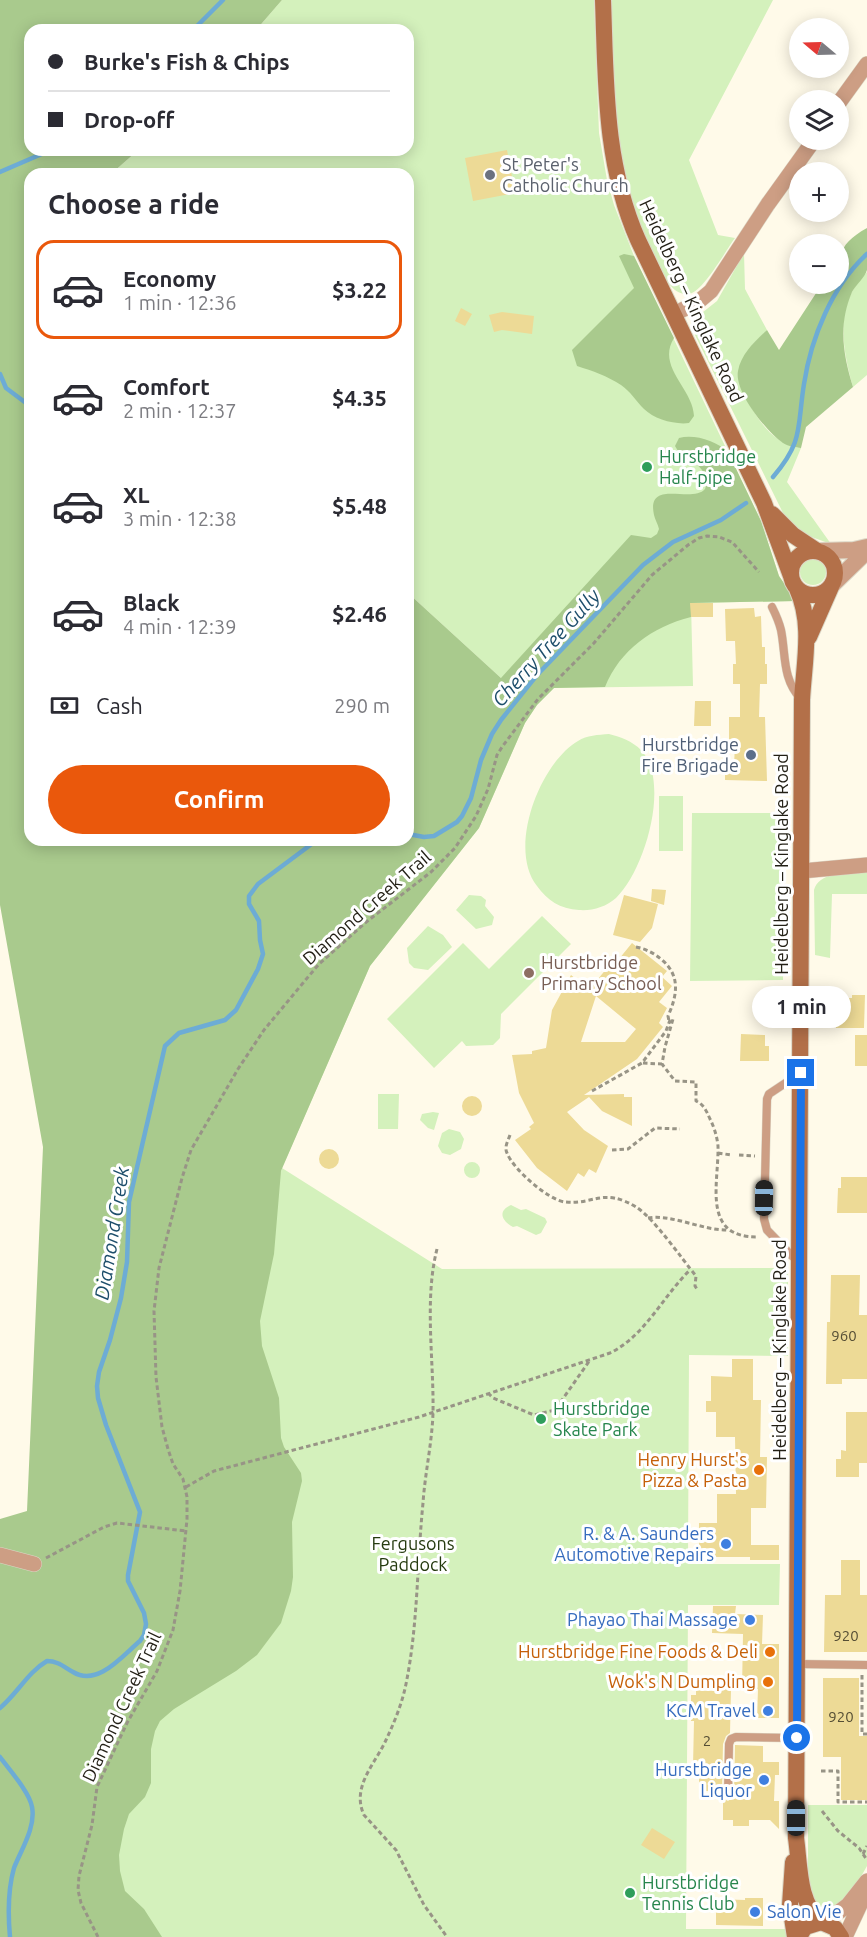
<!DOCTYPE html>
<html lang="en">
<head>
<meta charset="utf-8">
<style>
  body { margin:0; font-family:Ubuntu,sans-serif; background:#f7f7f7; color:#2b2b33; height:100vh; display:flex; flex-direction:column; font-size:22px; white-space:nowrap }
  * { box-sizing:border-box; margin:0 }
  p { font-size:20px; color:#7c7c81 }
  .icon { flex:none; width:33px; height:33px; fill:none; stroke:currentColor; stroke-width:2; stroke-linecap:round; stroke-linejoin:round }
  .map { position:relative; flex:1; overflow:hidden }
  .panel { position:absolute; left:24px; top:168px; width:390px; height:678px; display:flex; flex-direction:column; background:#fff; border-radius:18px; box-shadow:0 3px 15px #0003 }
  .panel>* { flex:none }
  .guide { position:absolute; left:24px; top:24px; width:390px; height:132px; border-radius:18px; box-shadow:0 3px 15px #0003; display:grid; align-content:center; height:132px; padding:0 24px; background:#fff }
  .needle { width:39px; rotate:289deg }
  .fabs { position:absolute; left:789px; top:18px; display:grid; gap:12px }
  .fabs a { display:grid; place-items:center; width:60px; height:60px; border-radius:50%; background:#fff; box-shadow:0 3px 15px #0003; font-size:30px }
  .end { position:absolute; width:27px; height:27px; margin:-14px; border:8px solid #1a73e8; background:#fff; box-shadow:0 0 0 3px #fff }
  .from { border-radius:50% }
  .bubble { position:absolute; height:42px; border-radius:21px; background:#fff; box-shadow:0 3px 15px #0003; font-size:20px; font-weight:600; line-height:42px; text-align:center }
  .car { position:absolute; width:18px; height:36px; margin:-18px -9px; border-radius:8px; box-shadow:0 0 4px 2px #0007; background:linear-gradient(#222 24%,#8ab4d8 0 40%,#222 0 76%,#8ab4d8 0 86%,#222 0) }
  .guide b { display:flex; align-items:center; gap:21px; height:57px; font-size:22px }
  .guide b+b { border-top:2px solid #e1e1e2 }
  .guide i { width:15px; height:15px; background:#2b2b33 }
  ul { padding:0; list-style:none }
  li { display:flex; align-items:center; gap:18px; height:99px; margin:0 12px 9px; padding:0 12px; border:3px solid transparent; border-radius:18px }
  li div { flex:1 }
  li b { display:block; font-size:22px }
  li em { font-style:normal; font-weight:600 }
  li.on { border-color:#ea580c }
  li>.icon { width:54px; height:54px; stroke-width:1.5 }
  h2 { padding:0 24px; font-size:27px; line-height:72px }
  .pay { display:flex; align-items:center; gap:15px; height:66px; padding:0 24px; font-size:22px }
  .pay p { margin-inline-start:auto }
  .action { display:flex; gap:12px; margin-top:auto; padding:12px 24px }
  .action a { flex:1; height:69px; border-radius:36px; background:#ea580c; color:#fff; font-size:24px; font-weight:600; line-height:69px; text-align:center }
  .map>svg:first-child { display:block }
</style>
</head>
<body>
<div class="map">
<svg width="867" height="1937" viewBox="0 0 867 1937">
  <rect width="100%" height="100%" fill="#fffae9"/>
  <path fill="#d4f1bc" d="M 282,0 L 594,0 L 599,133 L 607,180 L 614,205 L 634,256 L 761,521 L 779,576 L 796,601 L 691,603 L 693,686 L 554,688 L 537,705 L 525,723 L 479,828 L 370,966 L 282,1168 L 442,1269 L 788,1268 L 788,1356 L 689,1355 L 688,1564 L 780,1564 L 779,1605 L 688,1605 L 686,1929 L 788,1929 L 790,1937 L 10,1937 L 0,1708 L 129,1567 L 408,840 L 501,678 L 408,593 L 408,514 L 410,495 L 408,491 L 408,174 L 111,174 L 136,152 L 145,150 L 408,150 L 408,30 L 256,30 Z
    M 609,0 L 773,0 L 689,160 L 718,235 L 735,238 C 726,250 703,292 689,294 C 672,296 664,276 658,264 C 638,223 622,179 616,133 C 611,90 611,44 609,0 Z
    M 744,253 L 745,289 L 767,330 L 752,345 L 739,382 C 751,409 768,444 801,448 L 787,482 L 831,544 L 806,535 L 785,517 L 695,335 L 694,325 L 698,316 L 717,301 Z
    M 867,272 L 867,375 L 853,387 C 842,348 834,303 867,272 Z
    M800 572a13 13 0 1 1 26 0a13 13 0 1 1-26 0Z
    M 609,734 C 621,737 632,741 641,750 C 671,782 645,870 616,898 C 606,907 592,911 579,910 C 560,909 547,900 537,886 C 507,848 540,763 578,741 C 587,735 598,735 609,734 Z
    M 659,796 L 683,796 L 683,851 L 659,851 Z
    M 692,813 L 784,813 L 783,980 L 690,981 Z
    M 867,872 L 867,894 L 832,894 L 830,958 L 815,955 L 814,890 C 819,871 851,872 867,872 Z
    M 469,895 L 481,896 L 486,900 L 485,906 L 494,917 L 492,925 L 476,929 L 456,910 Z
    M 542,916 L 571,944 L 501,1014 L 500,1038 L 493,1045 L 466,1046 L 462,1041 L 434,1068 L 387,1019 L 463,943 L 489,969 Z
    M 428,926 L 443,935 L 452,947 L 428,970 L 414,968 L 409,963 L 407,948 Z
    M 378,1094 L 399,1094 L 398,1129 L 378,1129 Z
    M 433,1112 L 439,1113 L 434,1130 L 428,1128 L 420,1120 L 422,1114 Z
    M 449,1129 L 460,1132 L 464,1139 L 461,1149 L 450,1155 L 442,1153 L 438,1146 L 442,1133 Z
    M464 1170a8 8 0 1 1 16 0a8 8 0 1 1-16 0Z
    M 511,1205 L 521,1210 L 526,1209 L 545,1218 L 547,1222 L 541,1233 L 536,1235 L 517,1226 L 513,1227 C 502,1221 497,1211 511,1205 Z
    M 808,1805 L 867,1805 L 867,1866 L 851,1894 L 825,1913 L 822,1913 L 812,1898 L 808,1874 Z"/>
  <path fill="#a9ca8d" d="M 0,0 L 282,0 L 256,30 L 30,30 L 30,150 L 145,150 L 136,152 L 111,174 L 30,174 L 30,840 L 408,840 L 408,593 L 501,678 L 631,535 L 651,538 L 657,534 L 659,529 C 658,524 655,520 654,515 C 646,478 692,504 705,489 C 712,469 690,461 678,451 L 675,446 L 679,438 C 695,434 716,441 728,452 L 761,521 L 779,576 L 796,601 L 691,603 L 691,617 C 652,627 620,650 605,687 L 554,688 L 537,705 L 525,723 L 479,828 L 370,966 L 281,1171 L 274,1254 L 260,1321 L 262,1346 L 279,1398 L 281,1438 L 284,1447 L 301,1473 L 302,1481 L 292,1522 L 293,1577 L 291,1591 L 281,1623 L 257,1655 L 236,1671 L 174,1709 L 160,1721 L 155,1731 L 151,1749 L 151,1783 L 145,1797 L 129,1814 L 124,1829 L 119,1855 L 120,1871 L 125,1891 L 144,1909 L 162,1937 L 0,1937 L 0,1519 L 27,1511 L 43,1147 L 0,905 Z
    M 867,228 C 867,240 867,257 867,270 C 865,277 856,285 852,292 C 838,325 843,354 853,387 L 806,427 L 801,448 C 795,447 789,447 783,443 C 767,432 734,392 738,371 C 741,354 755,341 767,330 L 779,350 L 822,284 L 838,284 C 838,254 840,243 867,228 Z
    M 624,254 L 634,256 L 674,338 C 656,367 693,388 694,416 L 689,423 C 675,425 654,419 644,409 C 636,401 630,391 621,385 C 607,376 593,371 577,366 L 572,350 L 634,288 L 619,256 Z"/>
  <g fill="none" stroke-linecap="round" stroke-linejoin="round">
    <path stroke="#6dacd5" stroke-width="4.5" d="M 193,30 L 223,0
      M 0,172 L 51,150
      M 0,374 L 6,388 L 30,406
      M 773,477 C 804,441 797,427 804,384 C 811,338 832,286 867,254
      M 408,834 L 424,837 L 434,836 L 457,822 L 462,816 L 471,798 L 481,760 L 492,734 L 501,720 L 537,675 L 643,565 L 673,542 L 721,520 L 746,503
      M 0,1708 C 17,1694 28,1672 47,1661 C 58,1661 64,1667 73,1672 C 98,1687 122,1656 140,1641 L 144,1635 L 146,1624 L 144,1613 L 128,1581 L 128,1575 L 140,1512 L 106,1425 L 98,1398 L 97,1386 L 99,1372 L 110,1340 L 121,1298 L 127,1262 L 129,1202 L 165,1046 L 179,1033 L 225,1020 L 236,1010 L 258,969 L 263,954 L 260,940 L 259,921 L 249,904 L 249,896 L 258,884 L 317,840
      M 0,1757 C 9,1769 30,1793 32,1807 C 36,1827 21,1850 14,1868 C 8,1889 8,1915 10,1937"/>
  </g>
  <path fill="#edda96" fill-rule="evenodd" d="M 507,150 L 515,193 L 473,201 L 465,158 Z
    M 461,308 L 472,314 L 465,326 L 455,321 Z
    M 502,312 L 534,316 L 532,334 L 502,330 L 494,332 L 489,315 Z
    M 690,603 L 713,603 L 713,617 L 691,617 Z
    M 754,608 L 755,617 L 761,616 L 762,647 L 765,647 L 765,664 L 767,664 L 767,684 L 760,684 L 759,717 L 765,717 L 767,781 L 725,780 L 725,767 L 734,767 L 735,743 L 729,743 L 729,717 L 740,717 L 740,684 L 733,684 L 733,664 L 736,664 L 735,641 L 726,641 L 725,609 Z
    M 695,701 L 711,701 L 711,726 L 694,726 Z
    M 652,889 L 666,890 L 664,905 L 651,901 Z
    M 624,895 L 658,904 L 652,928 L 640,942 L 613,935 Z
    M 632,943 L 667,971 L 662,977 L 672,986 L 659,1002 L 667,1008 L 659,1023 L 663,1027 L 637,1059 L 584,1095 L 624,1094 L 624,1097 L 632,1097 L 632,1126 L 602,1111 L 589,1097 L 567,1112 L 584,1130 L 608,1146 L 596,1173 L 589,1169 L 584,1177 L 578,1173 L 567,1191 L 537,1168 L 515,1140 L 531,1129 L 529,1127 L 534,1123 L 519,1093 L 512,1055 L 532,1054 L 532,1051 L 546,1048 L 552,1010 L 571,975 L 589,990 L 607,968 L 610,970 ZM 596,996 L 636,1029 L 625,1042 L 581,1042 Z
    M 852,995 L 865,995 L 864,1028 L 836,1028 L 836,1009 L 849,1009 L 849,998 L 852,998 Z
    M 741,1034 L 765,1035 L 765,1046 L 769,1046 L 769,1061 L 740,1061 Z
    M 855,1035 L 867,1035 L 867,1066 L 855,1066 Z
    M462 1106a10 10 0 1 1 20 0a10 10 0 1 1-20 0Z
    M319 1159a10 10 0 1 1 20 0a10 10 0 1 1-20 0Z
    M 841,1177 L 867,1177 L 867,1213 L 837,1213 L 838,1188 L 841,1188 Z
    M 831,1275 L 860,1275 L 859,1315 L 867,1315 L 867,1379 L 842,1379 L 842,1384 L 826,1384 L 827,1322 L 830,1322 Z
    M 732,1359 L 753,1359 L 753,1400 L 761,1400 L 760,1457 L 767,1457 L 766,1508 L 751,1508 L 751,1545 L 779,1545 L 779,1560 L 750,1560 L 750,1557 L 699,1557 L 699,1523 L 717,1523 L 717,1494 L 736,1494 L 735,1437 L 716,1437 L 716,1412 L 706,1412 L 706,1401 L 711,1401 L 711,1376 L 732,1377 Z
    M 846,1412 L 867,1412 L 867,1463 L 859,1463 L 859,1477 L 836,1477 L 836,1459 L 841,1459 L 841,1450 L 846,1451 Z
    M 841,1560 L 860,1560 L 860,1595 L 867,1595 L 867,1652 L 824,1652 L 825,1595 L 841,1595 Z
    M 713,1606 L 736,1606 L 735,1614 L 763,1615 L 762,1644 L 779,1644 L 779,1718 L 757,1718 L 758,1689 L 742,1689 L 743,1634 L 712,1633 Z
    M 823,1678 L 859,1678 L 859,1736 L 867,1736 L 867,1800 L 841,1800 L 841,1757 L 823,1757 Z
    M 696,1689 L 731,1689 L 730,1733 L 726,1736 L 723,1744 L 722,1791 L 699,1791 L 699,1766 L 693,1766 L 694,1721 L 691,1721 L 691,1695 L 696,1695 Z
    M 735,1745 L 763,1746 L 763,1762 L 779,1762 L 779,1775 L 775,1775 L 774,1801 L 779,1801 L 779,1829 L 770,1820 L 749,1820 L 749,1826 L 733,1826 L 733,1820 L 723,1820 L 723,1798 L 728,1801 L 734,1796 Z
    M 652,1828 L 675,1842 L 664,1859 L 641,1845 Z
    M 745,1898 L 763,1898 L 763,1926 L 716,1925 L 716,1899 L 745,1900 Z"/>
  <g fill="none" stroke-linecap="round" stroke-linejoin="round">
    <defs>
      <path id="service" d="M 772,607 C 776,615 779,622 781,630 C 786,655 782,679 801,699
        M 797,1261 L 767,1230 L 764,1219 L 767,1099 L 769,1094 L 799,1074
        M 798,1664 L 867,1665
        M 728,1795 L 729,1744 L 731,1739 L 736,1737 L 797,1738"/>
      <path id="minor" d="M 838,104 L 867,64
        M 674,314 L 698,302 L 711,291 L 768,204 L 814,140
        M 802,871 L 867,865
        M 0,1555 L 34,1564
        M 824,1923 L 848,1905 L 867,1881
        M 845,1937 L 865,1894"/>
      <path id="tertiary" d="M 820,551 L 854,550 L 867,547
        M 833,584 L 867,551"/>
      <path id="secondary" d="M 603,0 C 606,82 604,163 638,240 L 764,503 L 791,576
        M 772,514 L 793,535 L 817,551
        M791 573a22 22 0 1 1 44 0a22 22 0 1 1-44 0Z
        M 797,589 C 813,624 804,662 802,700 L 796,1838 C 800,1865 798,1903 821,1922
        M 809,637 L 831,587
        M 793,1862 L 790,1905 L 795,1937
        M 799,1937 L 805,1927 L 821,1922 L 835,1928 L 841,1937"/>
    </defs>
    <use href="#service" stroke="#dcd7c7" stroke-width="9"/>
    <use href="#minor" stroke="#dcd7c7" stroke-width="16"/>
    <use href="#tertiary" stroke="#dcd7c7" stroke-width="18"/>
    <use href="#secondary" stroke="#dcd7c7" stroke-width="18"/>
    <path stroke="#989486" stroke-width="3" stroke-dasharray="4.5 3" stroke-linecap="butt" d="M 636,947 C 646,949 654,953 662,960 C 681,976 677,996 668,1016 L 669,1021
      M 643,1063 L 662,1064
      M 592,1091 L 642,1063 L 666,1031 L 670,1020 L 673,1019 L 665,1047 L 662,1064 L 675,1081 L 696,1082 L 696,1101 C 704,1105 706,1110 710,1119 C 714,1127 717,1136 718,1146 C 719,1183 701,1238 758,1237
      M 510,1135 C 508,1141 504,1147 507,1153 C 513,1169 548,1200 565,1202 C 594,1205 603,1187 636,1207 C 653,1217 682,1259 696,1276 L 695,1286 L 697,1289
      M 612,1150 L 628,1149 L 655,1128 L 680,1129
      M 718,1153 L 731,1155
      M 739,1155 L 755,1156
      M 648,1218 C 672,1214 701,1230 727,1230
      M 437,1249 C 424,1300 434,1360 433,1413 C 432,1443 425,1473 423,1503 C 417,1563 418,1625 406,1684 C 402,1704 394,1723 386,1740 C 375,1764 351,1787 364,1815 L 396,1850 L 424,1905 L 447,1937
      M 488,1393 L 493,1398 L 534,1415 L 555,1410 L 590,1360
      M 186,1487 L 214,1471 L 419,1417 L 610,1353 C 645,1336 663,1296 690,1270
      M 46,1558 L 104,1527 L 117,1523 L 186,1531
      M 862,1675 L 862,1734 L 867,1734
      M 821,1771 L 838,1771 L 838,1802 L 867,1802
      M 822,1811 L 838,1831 L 859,1848 L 867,1860
      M 863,1854 L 867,1846
      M 98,1937 L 81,1903 L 78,1890 L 79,1876 L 92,1825 L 97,1787 L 127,1723 L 157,1671 L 173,1630 L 180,1591 L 187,1519 L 187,1497 L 183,1479 L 173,1464 L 168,1449 L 162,1427 L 156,1377 L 154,1311 L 159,1268 L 182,1178 L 191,1150 L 238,1069 L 264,1030 L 303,983 L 319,964 L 365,923 L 431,872 L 455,848 L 476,816 L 488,789 L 497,755 L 502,747 L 538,699 L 594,643 L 652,575 L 688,545 L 699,538 L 707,536 L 719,537 L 732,542 L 759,572"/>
    <use href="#service" stroke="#cd9e84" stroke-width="8"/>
    <use href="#minor" stroke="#cd9e84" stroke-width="15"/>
    <use href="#tertiary" stroke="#cd9e84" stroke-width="16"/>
    <use href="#secondary" stroke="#b37049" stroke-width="16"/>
  </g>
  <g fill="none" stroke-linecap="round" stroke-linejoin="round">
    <path stroke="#1a73e8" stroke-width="8" d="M 797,1738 L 801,1073"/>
  </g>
  <circle fill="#6b7280" stroke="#fff" stroke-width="2" cx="490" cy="175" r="6"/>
  <g fill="#2e9e5b" stroke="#fff" stroke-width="2">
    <circle cx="647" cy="467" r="6"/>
    <circle cx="541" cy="1419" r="6"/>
    <circle cx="630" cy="1893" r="6"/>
  </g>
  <circle fill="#5c6f8a" stroke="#fff" stroke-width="2" cx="751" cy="755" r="6"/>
  <circle fill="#8d6e63" stroke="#fff" stroke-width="2" cx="529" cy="973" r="6"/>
  <g fill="#e8710a" stroke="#fff" stroke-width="2">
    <circle cx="759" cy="1470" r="6"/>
    <circle cx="770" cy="1652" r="6"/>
    <circle cx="768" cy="1682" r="6"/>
  </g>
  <g fill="#3f7fe0" stroke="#fff" stroke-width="2">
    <circle cx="726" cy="1544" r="6"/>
    <circle cx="750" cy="1620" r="6"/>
    <circle cx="768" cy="1711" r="6"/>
    <circle cx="764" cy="1780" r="6"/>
    <circle cx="755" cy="1912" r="6"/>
  </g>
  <g text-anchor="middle" stroke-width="6" stroke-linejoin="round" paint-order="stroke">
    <g font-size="15" fill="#554e35">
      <text x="844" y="1341">960</text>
      <text x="846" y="1641">920</text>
      <text x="841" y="1722">920</text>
      <text x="707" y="1746">2</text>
    </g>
    <g font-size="18" fill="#5b616d" stroke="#fff" text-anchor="start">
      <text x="502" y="171">St Peter's<tspan x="502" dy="21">Catholic Church</tspan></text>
    </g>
    <g font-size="18" fill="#221f15" stroke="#fff">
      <text transform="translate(691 301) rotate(65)" y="6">Heidelberg – Kinglake Road</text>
      <text transform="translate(782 864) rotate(-90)" y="6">Heidelberg – Kinglake Road</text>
      <text transform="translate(367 908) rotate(-41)" y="6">Diamond Creek Trail</text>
      <text transform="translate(780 1350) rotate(-90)" y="6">Heidelberg – Kinglake Road</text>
      <text transform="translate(122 1707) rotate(-65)" y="6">Diamond Creek Trail</text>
    </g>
    <g font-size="18" fill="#27864d" stroke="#fff" text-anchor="start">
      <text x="659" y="463">Hurstbridge<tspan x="659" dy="21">Half-pipe</tspan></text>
      <text x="553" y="1415">Hurstbridge<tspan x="553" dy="21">Skate Park</tspan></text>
      <text x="642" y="1889">Hurstbridge<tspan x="642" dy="21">Tennis Club</tspan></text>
    </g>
    <g font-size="18" fill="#4e5e75" stroke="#fff" text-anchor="end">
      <text x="739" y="751">Hurstbridge<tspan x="739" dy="21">Fire Brigade</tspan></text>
    </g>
    <g font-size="18" fill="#785e54" stroke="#fff" text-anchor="start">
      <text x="541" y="969">Hurstbridge<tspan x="541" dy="21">Primary School</tspan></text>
    </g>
    <g font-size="18" fill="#c56008" stroke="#fff" text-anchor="end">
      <text x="747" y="1466">Henry Hurst's<tspan x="747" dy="21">Pizza &amp; Pasta</tspan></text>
      <text x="758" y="1658">Hurstbridge Fine Foods &amp; Deli</text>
      <text x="756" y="1688">Wok's N Dumpling</text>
    </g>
    <g font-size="18" fill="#366cbe" stroke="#fff" text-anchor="end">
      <text x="714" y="1540">R. &amp; A. Saunders<tspan x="714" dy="21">Automotive Repairs</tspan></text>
      <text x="738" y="1626">Phayao Thai Massage</text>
      <text x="756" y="1717">KCM Travel</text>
      <text x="752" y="1776">Hurstbridge<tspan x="752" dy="21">Liquor</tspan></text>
      <text x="767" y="1918" text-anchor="start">Salon Vie</text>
    </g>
    <g font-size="18" fill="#263b10" stroke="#fff">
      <text x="413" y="1550">Fergusons<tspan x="413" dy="21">Paddock</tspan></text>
    </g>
    <g font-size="20" font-style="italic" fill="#1d4e6b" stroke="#fff">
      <text transform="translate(546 648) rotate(-48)" y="7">Cherry Tree Gully</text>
      <text transform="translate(112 1233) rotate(-81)" y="7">Diamond Creek</text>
    </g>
  </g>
</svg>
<div class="fabs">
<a><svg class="needle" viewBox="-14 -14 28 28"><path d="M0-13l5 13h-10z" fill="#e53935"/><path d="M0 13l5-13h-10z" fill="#7c7c81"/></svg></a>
<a><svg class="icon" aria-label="layers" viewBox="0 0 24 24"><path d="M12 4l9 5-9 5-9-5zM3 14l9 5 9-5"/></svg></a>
<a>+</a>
<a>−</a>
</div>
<i class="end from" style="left:797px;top:1738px"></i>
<i class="end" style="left:801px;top:1073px"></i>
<div class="bubble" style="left:752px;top:986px;width:99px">1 min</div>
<i class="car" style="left:764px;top:1198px;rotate:1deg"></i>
<i class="car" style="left:796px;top:1818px;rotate:0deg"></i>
<div class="guide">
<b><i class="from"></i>Burke's Fish &amp; Chips</b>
<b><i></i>Drop-off</b>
</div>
<section class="panel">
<h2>Choose a ride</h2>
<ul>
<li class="on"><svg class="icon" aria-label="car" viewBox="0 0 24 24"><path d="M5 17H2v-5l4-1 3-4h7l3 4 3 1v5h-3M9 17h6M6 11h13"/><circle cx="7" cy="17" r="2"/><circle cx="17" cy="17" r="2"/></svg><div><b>Economy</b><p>1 min · 12:36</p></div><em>$3.22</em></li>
<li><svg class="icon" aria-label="car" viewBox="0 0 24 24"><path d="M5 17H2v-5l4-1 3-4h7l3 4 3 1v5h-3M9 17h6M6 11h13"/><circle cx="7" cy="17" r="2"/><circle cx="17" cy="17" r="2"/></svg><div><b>Comfort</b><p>2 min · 12:37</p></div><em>$4.35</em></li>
<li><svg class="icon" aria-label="car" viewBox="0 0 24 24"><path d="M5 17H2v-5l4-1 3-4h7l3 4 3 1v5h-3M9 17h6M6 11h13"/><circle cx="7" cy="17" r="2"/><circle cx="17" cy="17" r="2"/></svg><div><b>XL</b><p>3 min · 12:38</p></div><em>$5.48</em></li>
<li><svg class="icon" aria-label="car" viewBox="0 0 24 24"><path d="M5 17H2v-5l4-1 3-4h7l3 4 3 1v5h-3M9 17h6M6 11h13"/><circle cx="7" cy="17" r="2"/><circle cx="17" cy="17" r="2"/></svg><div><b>Black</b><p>4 min · 12:39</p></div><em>$2.46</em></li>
</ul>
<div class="pay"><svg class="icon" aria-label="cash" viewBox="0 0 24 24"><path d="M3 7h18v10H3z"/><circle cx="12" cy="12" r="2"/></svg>Cash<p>290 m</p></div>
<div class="action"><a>Confirm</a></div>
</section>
</div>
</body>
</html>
